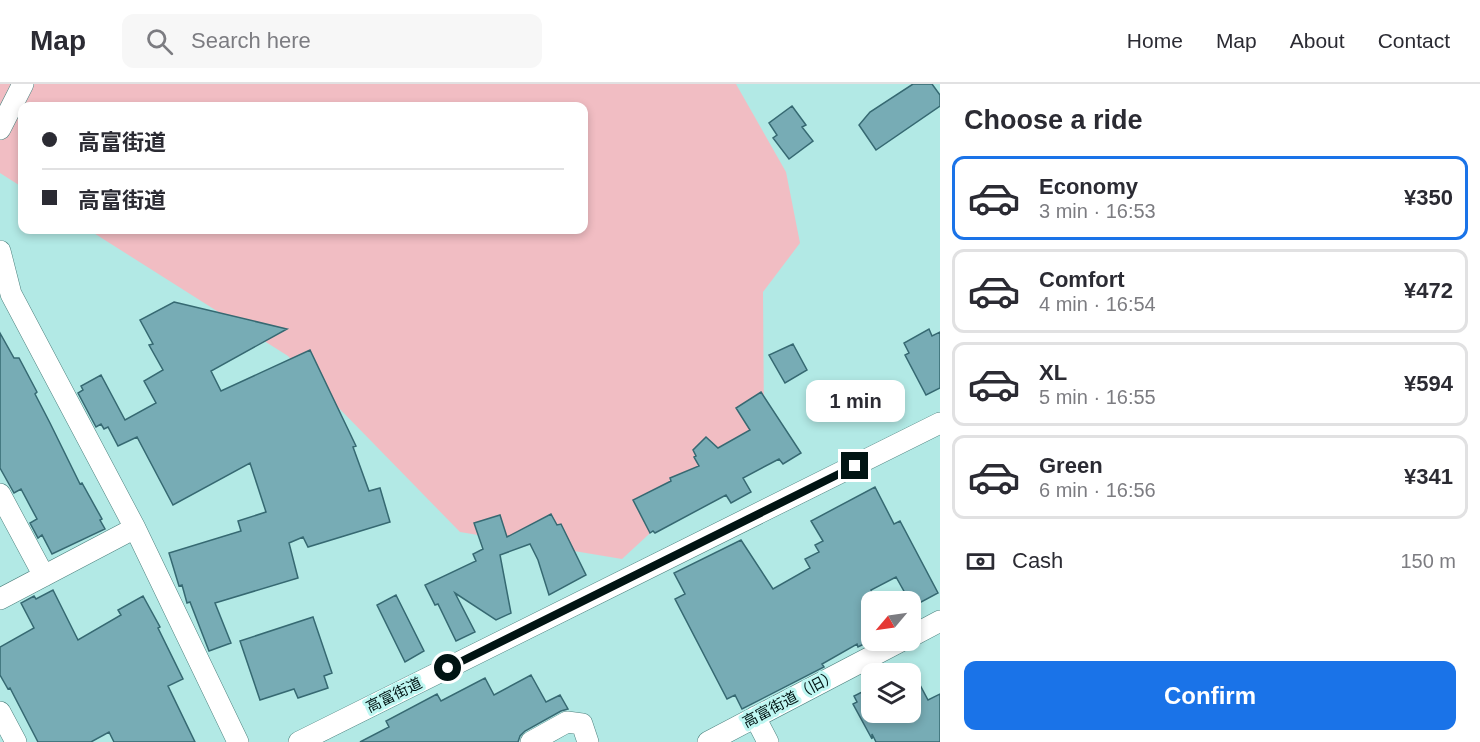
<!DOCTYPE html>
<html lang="en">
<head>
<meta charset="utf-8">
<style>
  body { margin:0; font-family:Helvetica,"Noto Sans JP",sans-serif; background:#f7f7f7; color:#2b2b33; height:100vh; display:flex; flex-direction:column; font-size:22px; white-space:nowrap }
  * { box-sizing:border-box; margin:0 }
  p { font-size:20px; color:#7c7c81 }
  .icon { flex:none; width:33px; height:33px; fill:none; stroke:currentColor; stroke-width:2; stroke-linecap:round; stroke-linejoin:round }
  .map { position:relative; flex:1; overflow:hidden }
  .drawer { display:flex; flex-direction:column; background:#fff; width:540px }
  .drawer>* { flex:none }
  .banner { position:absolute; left:18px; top:18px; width:570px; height:132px; border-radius:12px; box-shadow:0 3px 9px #0003; display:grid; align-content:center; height:132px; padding:0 24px; background:#fff }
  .needle { width:39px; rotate:241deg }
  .tools { position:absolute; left:861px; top:507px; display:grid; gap:12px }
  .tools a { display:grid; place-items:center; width:60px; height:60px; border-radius:12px; background:#fff; box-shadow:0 3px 9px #0003; font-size:30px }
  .end { position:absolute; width:27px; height:27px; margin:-14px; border:8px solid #011413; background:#fff; box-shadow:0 0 0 3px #fff }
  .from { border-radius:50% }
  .bubble { position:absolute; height:42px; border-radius:12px; background:#fff; box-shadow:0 3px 9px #0003; font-size:20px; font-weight:600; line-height:42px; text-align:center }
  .banner b { display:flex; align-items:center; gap:21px; height:57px; font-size:22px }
  .banner b+b { border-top:2px solid #e1e1e2 }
  .banner i { width:15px; height:15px; background:#2b2b33 }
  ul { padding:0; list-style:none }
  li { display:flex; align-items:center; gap:18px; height:84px; margin:0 12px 9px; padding:0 12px; border:3px solid #e1e1e2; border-radius:12px }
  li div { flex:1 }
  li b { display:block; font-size:22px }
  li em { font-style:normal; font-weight:600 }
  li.active { border-color:#1a73e8 }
  li>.icon { width:54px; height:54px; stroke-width:1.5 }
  h2 { padding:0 24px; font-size:27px; line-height:72px }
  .pay { display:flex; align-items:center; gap:15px; height:66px; padding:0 24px; font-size:22px }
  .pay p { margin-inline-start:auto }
  .primary-button { display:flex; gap:12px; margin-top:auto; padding:12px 24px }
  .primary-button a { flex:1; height:69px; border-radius:12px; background:#1a73e8; color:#fff; font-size:24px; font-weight:600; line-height:69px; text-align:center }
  header { display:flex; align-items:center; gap:36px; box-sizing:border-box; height:84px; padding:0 30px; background:#fff; border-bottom:2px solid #e1e1e2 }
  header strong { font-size:28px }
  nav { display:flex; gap:33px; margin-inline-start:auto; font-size:21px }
  .search { width:420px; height:54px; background:#f7f7f7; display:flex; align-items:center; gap:15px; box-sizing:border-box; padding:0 21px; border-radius:12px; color:#7c7c81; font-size:22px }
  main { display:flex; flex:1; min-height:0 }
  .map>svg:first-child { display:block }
</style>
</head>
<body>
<header>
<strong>Map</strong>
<div class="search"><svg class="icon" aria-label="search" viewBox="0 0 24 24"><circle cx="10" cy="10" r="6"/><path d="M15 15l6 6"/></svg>Search here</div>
<nav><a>Home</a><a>Map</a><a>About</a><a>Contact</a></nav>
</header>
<main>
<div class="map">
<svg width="940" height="658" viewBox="0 0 940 658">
  <rect width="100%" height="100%" fill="#b2e9e5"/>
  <path fill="#f1bdc3" d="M 0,0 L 736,0 L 786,88 L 800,159 L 763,208 L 764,344 L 622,475 L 460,448 L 288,272 L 89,146 L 584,146 L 584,22 L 22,22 L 22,103 L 0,89 Z"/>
  <path fill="#77acb5" stroke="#366972" stroke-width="1.5" d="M 913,0 L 932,0 L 940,11 L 940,22 L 876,66 L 859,41 L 870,28 Z
    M 792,22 L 806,41 L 802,43 L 813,57 L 789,75 L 773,54 L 777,51 L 769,39 Z
    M 174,218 L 287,245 L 211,287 L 221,307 L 310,266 L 356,362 L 353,363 L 369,407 L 380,404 L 390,438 L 308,463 L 303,453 L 289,459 L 298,494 L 215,519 L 231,559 L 209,567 L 190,518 L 187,519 L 182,501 L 179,502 L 169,469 L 241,447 L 238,437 L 266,428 L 250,379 L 173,421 L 137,353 L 118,362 L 108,343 L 104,345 L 101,340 L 96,343 L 78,309 L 83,306 L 81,302 L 101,291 L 125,336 L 156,319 L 144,297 L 163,286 L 149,261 L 153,260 L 140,236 Z
    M 929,245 L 932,252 L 940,248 L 940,304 L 926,311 L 905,271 L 909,269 L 904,259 Z
    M 0,249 L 14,274 L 19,274 L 37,308 L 35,310 L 50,339 L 80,400 L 82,399 L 102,435 L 100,436 L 105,445 L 52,470 L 42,451 L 38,454 L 30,439 L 37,435 L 21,405 L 14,409 L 0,384 Z
    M 793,260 L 807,286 L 785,299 L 769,271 Z
    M 761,308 L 801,369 L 783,380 L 779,375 L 743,394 L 751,408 L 731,419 L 726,411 L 655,449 L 653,447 L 650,449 L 633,416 L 671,397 L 670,394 L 699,382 L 694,373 L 696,372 L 693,366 L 706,353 L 718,364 L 750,346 L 736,324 Z
    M 875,403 L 894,440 L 900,437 L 938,509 L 910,524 L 910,518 L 896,493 L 871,506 L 877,518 L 872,518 L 872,556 L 858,563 L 857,560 L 822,580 L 824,583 L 742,625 L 735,611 L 727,615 L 675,515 L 685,510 L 674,489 L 741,456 L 773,505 L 810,484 L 805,475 L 819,468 L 815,461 L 823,457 L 811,437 Z
    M 551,430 L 557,441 L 561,440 L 586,491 L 549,511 L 538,476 L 530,460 L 500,471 L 511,529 L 496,536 L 455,509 L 475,548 L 456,557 L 438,520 L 435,521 L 425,501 L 476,477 L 473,470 L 483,465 L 474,439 L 500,431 L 507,453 Z
    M 53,506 L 78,556 L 121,531 L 118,526 L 143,512 L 160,543 L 158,544 L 183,595 L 168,602 L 195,658 L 114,658 L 109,648 L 91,658 L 38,658 L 10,604 L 8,605 L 0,591 L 0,563 L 34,544 L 21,519 L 34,512 L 36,515 Z
    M 396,511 L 424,567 L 405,578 L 377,521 Z
    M 313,533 L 332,589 L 324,592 L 328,604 L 298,614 L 294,605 L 260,616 L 240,557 Z
    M 910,582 L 928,616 L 940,610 L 940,658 L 876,658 L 872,650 L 872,655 L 853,620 L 857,618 L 854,612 L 872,603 L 872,628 L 910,628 Z
    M 531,591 L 546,618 L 560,611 L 568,625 L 561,627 L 525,647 L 520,652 L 518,658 L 360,658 L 389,643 L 386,637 L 437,610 L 441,617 L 485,594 L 494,611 Z"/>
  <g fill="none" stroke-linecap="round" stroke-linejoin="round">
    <defs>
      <path id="minor" d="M 0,45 L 23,0
        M 0,167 L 11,210 L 135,444 L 238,658
        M 0,410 L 44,492
        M 0,515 L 135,444
        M 910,553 L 940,537
        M 0,628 L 16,658
        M 755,633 L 768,658
        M 299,658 L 940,339
        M 531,658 L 567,638 L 582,640 L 588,658
        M 708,658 L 903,556"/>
    </defs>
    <use href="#minor" stroke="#4d827f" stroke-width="22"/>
    <use href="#minor" stroke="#fff" stroke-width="21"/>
  </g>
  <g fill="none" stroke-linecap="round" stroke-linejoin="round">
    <path stroke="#011413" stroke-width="8" d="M 448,584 L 855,382"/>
  </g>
  <g text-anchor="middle" stroke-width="6" stroke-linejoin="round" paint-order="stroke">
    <g font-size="15" fill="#011413" stroke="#bff7f2">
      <text transform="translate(394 611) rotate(-26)" y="5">高富街道</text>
      <text transform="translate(790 615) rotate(-28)" y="5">高富街道（旧）</text>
    </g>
  </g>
</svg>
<div class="tools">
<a><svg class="needle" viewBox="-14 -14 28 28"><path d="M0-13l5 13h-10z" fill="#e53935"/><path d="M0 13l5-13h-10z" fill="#7c7c81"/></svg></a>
<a><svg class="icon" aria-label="layers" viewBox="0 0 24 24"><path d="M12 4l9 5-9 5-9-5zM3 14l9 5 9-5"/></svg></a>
</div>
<i class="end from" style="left:448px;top:584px"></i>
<i class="end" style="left:855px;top:382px"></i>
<div class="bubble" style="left:806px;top:296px;width:99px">1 min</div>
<div class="banner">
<b><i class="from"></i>高富街道</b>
<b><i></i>高富街道</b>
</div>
</div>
<section class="drawer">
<h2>Choose a ride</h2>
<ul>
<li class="active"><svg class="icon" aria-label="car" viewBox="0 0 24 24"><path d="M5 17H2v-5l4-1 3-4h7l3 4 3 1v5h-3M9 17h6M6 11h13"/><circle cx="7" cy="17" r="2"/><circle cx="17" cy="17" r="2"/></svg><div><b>Economy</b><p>3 min · 16:53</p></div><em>¥350</em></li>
<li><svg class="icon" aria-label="car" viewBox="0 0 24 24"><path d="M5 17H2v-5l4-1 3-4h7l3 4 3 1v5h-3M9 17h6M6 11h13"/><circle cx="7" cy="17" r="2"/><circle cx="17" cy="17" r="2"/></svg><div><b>Comfort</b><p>4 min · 16:54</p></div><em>¥472</em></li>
<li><svg class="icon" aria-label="car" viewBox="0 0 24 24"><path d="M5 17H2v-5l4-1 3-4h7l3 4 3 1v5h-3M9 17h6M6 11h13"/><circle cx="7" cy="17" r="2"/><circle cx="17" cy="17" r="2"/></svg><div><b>XL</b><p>5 min · 16:55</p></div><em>¥594</em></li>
<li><svg class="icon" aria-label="car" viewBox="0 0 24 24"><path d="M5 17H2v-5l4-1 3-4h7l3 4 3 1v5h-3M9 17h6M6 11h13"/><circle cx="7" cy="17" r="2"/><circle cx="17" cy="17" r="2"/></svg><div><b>Green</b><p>6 min · 16:56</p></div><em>¥341</em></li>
</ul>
<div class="pay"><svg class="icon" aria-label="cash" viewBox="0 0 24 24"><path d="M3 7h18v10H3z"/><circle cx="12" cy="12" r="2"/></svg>Cash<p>150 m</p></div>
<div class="primary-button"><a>Confirm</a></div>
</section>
</main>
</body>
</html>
